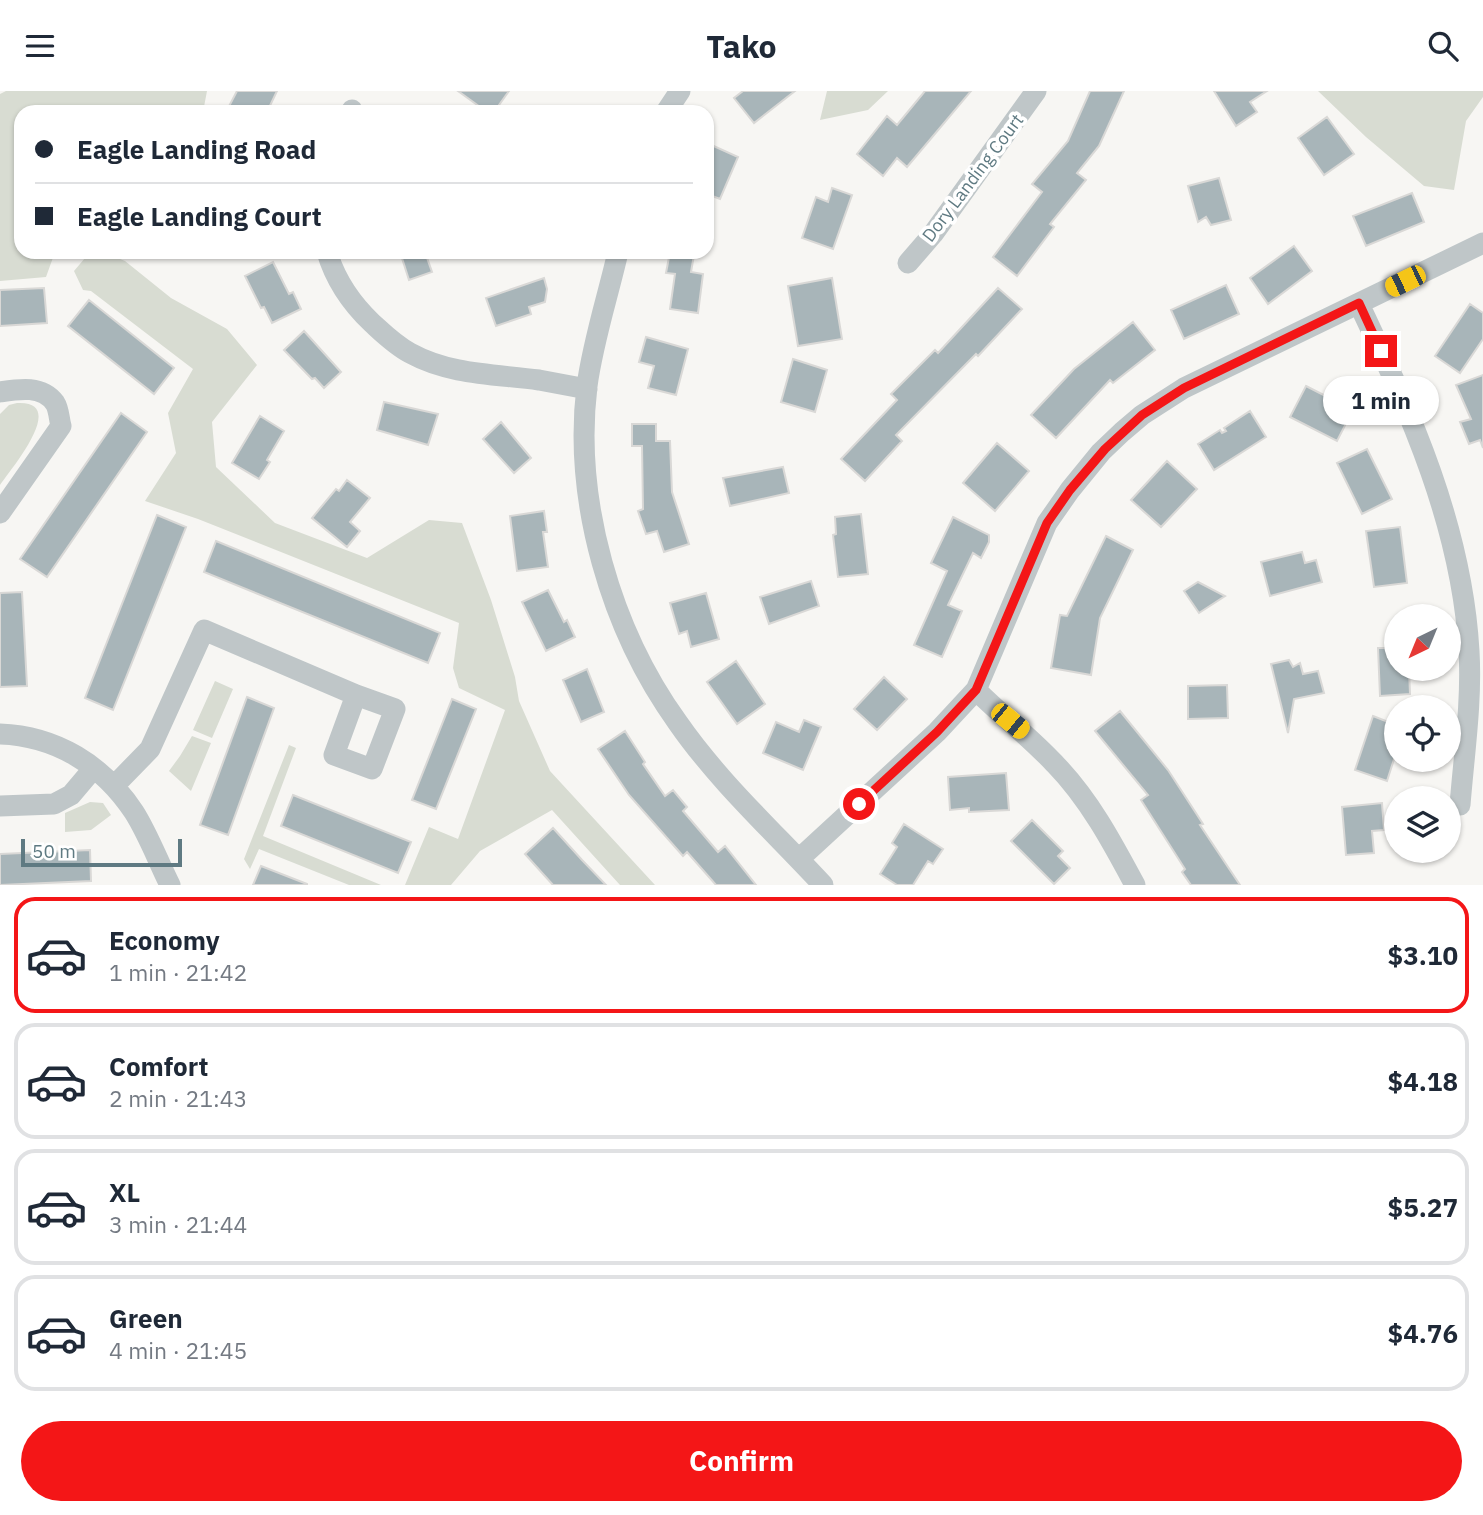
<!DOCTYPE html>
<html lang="en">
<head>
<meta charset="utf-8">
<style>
  body { margin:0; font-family:"IBM Plex Sans",sans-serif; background:#f6f6f7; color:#1f2937; height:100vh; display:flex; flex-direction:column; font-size:26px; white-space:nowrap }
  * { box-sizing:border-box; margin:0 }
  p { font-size:23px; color:#747a83 }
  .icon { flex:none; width:38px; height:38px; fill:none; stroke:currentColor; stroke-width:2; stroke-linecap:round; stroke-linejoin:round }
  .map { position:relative; height:794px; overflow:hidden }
  .sheet { display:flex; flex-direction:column; background:#fff; flex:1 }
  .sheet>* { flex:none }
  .top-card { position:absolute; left:14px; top:14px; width:700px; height:154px; border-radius:21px; box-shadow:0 2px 5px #0004; display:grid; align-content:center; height:154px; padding:0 21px; background:#fff }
  .needle { width:46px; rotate:223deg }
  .fabs { position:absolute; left:1384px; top:513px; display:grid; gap:14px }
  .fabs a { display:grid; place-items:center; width:77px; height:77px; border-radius:50%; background:#fff; box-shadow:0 2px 5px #0004; font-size:35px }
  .scale { position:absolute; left:21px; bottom:18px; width:161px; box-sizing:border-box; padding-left:7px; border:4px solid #5f7a82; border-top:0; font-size:19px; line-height:24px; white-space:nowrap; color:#5f7a82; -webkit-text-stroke:5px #fff; paint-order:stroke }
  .end { position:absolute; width:32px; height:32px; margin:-16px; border:9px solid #f41617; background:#fff; box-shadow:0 0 0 4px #fff }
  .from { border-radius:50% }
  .bubble { position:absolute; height:49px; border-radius:24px; background:#fff; box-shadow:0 2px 5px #0004; font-size:23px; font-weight:700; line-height:49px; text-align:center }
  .car { position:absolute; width:21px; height:42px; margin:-21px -10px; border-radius:9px; box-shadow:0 0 5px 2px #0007; background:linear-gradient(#f5c518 24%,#345 0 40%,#f5c518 0 76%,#345 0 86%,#f5c518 0) }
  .top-card b { display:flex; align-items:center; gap:24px; height:66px; font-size:26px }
  .top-card b+b { border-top:2px solid #e0e1e3 }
  .top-card i { width:18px; height:18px; background:#1f2937 }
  ul { padding:12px 0 0; list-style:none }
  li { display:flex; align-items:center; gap:21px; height:116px; margin:0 14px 10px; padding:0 7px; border:4px solid #e0e1e3; border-radius:21px }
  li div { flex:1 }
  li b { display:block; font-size:26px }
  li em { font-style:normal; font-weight:700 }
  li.on { border-color:#f41617 }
  li>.icon { width:63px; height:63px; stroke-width:1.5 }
  .primary-button { display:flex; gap:14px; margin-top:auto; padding:14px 21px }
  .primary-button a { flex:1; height:80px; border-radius:42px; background:#f41617; color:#fff; font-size:28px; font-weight:700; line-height:80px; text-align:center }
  header { display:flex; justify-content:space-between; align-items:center; height:91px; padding:0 21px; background:#fff; font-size:32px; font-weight:700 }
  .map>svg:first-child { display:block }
</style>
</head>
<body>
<header><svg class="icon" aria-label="menu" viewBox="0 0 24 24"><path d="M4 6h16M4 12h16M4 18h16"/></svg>Tako<svg class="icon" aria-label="search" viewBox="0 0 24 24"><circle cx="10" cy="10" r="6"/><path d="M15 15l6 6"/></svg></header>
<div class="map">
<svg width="1483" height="794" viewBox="0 0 1483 794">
  <rect width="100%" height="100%" fill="#f7f6f3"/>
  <path fill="#d8dcd2" d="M 6,0 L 207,0 L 203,21 L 139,21 L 107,18 L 105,21 L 21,21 L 21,161 L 55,161 L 46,186 L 0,190 L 0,3 Z
    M 827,0 L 888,0 L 868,19 L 820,29 Z
    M 1318,0 L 1483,0 L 1483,6 L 1466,30 L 1454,99 L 1424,95 L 1366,46 Z
    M 105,162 L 125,170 L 171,207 L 227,238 L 257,274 L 212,331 L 216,376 L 275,432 L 367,467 L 429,429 L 462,432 L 491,509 L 515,586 L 519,610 L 550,680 L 655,794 L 620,794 L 552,719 L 480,760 L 451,794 L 405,794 L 429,736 L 458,748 L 505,619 L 459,597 L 453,577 L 459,532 L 198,428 L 145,410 L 176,362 L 168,322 L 193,278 L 91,200 L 83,199 L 74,180 L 85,167 Z
    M 17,312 C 70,309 10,379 0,394 L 0,323 L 9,314 Z
    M 215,590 L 233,598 L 212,647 L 193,639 Z
    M 192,645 L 211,652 L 191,700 L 169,680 L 180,665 Z
    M 289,654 L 296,657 L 263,745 L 381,794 L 349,794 L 259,758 L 250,778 L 244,768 Z
    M 90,711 L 103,712 L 111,724 L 91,739 L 65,741 L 65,722 Z"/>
  <path fill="#a8b5b9" stroke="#d9d8d6" stroke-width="2" d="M 237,0 L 277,0 L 267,21 L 226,21 Z
    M 458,0 L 509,0 L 494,21 L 487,21 Z
    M 743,0 L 795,0 L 754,32 L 734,7 Z
    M 925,0 L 971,0 L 907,76 L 897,67 L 883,85 L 857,63 L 887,25 L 897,34 Z
    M 1090,0 L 1124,0 L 1099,55 L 1077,82 L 1086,89 L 1050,133 L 1054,136 L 1017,185 L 993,166 L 1042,101 L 1032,93 L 1068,50 Z
    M 1214,0 L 1267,0 L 1250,11 L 1257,21 L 1236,35 Z
    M 1327,26 L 1354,63 L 1324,84 L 1298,47 Z
    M 707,52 L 738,66 L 720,108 L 707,103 Z
    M 1219,87 L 1231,129 L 1211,134 L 1206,126 L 1198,131 L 1188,95 Z
    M 832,97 L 852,104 L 833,158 L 802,147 L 816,106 L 828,111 Z
    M 1412,102 L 1424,131 L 1366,155 L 1353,125 Z
    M 1294,155 L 1312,180 L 1268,213 L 1250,187 Z
    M 400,161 L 425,161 L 432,181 L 409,189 Z
    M 670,161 L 694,164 L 691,181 L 703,183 L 698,222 L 670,218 L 675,183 L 666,182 Z
    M 273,171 L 289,203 L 293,201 L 301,218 L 272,232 L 264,216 L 261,217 L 245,185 Z
    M 544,187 L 547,198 L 545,211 L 529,216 L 531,223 L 496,235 L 486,207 Z
    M 832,187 L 842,248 L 798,255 L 788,195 Z
    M 1226,194 L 1239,223 L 1184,248 L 1171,219 Z
    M 44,197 L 47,232 L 0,235 L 0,199 Z
    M 998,197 L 1022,218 L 978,265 L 976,263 L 896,344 L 902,350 L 865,390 L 841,368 L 897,309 L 891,303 L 935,259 L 938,262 Z
    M 89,209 L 174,277 L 154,303 L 68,235 Z
    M 1470,213 L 1483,222 L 1483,248 L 1460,282 L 1435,265 Z
    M 1133,231 L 1155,259 L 1113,292 L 1110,289 L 1056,347 L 1031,324 L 1074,278 Z
    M 304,240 L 341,281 L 324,297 L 315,287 L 312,288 L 284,259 Z
    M 646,246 L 688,258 L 676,304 L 648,297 L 654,275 L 639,271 Z
    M 793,268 L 827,279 L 815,321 L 781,311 Z
    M 1483,284 L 1483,357 L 1480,349 L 1469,353 L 1460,331 L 1471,328 L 1456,294 Z
    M 1306,295 L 1353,319 L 1337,350 L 1290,326 Z
    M 384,311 L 438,323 L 428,354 L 377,339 Z
    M 1250,320 L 1266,346 L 1214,379 L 1198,353 L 1220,339 L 1222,342 L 1226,340 L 1224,337 Z
    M 121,322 L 147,341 L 47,486 L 20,468 Z
    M 260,325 L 284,340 L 267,369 L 270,371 L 259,388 L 232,372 Z
    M 501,331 L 531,367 L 514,382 L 483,348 Z
    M 632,333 L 656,333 L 656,350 L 670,350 L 672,401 L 689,453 L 664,461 L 657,440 L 646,443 L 638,420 L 643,418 L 642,355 L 632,355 Z
    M 997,352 L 1029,380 L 995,420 L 963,392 Z
    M 1367,358 L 1392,408 L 1362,423 L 1337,372 Z
    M 1167,370 L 1197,398 L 1161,436 L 1131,409 Z
    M 783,376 L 789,402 L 730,415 L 723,387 Z
    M 347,389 L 370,407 L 350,431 L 360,440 L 347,456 L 312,427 L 336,398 L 339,400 Z
    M 544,420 L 547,441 L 543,441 L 548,476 L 517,480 L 510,425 Z
    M 861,423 L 868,483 L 838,486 L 833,444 L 836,443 L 835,426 Z
    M 157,424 L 186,436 L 113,619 L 85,607 Z
    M 953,426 L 989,444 L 989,451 L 981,467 L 973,462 L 948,514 L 962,520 L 942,566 L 914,554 L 947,480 L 931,472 Z
    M 1400,436 L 1407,492 L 1374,496 L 1366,440 Z
    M 1106,445 L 1133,459 L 1100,527 L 1091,584 L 1051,577 L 1060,524 L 1067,525 Z
    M 216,450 L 440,542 L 428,572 L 204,481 Z
    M 1302,461 L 1305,472 L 1316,469 L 1322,491 L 1270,505 L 1261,471 Z
    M 811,490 L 819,515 L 769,533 L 760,506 Z
    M 1198,491 L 1225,505 L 1199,522 L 1184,500 Z
    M 548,499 L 564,531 L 567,529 L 575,546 L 546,560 L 522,511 Z
    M 22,501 L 27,595 L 0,596 L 0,502 Z
    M 706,502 L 719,548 L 691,556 L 687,540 L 679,543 L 670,512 Z
    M 1378,557 L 1396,557 L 1396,578 L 1409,578 L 1410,603 L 1380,605 Z
    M 1289,569 L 1293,576 L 1300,572 L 1303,583 L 1318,580 L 1324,602 L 1294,608 L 1288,642 L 1271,573 Z
    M 736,570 L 765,613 L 737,633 L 707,591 Z
    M 587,578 L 604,621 L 581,631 L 563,589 Z
    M 884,586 L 907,608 L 877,639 L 854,618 Z
    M 1227,594 L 1228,627 L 1188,628 L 1188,595 Z
    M 247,606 L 274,617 L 228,744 L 200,734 Z
    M 452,608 L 476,618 L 436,718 L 412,709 Z
    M 1120,620 L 1168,679 L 1203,733 L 1200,734 L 1240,794 L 1191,794 L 1182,781 L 1185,778 L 1141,709 L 1148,704 L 1095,640 Z
    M 1373,625 L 1396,634 L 1396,662 L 1387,690 L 1355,679 Z
    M 804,629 L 821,636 L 803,679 L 763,662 L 776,631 L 799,641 Z
    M 625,640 L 645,671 L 643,673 L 665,705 L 673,699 L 687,716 L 683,720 L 718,761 L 725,755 L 756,794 L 716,794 L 687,761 L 683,765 L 629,704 L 598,658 Z
    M 1006,682 L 1009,719 L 969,721 L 969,717 L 950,719 L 948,686 Z
    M 293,704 L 411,751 L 398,782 L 281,735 Z
    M 1382,712 L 1384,739 L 1372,740 L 1374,762 L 1346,764 L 1342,716 Z
    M 1032,729 L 1063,760 L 1058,765 L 1070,777 L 1054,793 L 1011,750 Z
    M 904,733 L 943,758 L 933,773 L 928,770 L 913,794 L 897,794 L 880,783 L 897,756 L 892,752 Z
    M 553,737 L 582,769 L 606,794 L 553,794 L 525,763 Z
    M 90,759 L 91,790 L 0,794 L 0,763 Z
    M 261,775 L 307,793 L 307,794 L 253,794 Z"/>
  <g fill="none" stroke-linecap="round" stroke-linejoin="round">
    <path stroke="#bfc6c8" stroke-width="21" d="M 351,21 L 352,19
      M 666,21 L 680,0
      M 327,161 C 335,188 352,213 372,232 C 384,243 395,254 410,262 C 450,284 495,283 539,289 C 555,292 571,295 587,298
      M 618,161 C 608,205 593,250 587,295 C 573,410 611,539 678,632 C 719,691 774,741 823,794
      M 908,172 L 933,143 L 1036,0
      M 1359,213 C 1411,323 1462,436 1469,560 C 1472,611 1464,663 1460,714
      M 0,301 C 19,298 42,294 55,312 C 59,318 59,328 61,335 L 0,422
      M 976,599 C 1002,625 1030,646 1055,673 C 1089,708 1112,751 1135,794
      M 0,643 C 56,645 103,674 134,721 C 148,743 158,770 170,794
      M 114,695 L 150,658 L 204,539 L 356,604 L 395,618 L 372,678 L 334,664 L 356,604
      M 0,715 L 54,713 L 71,704 L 93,678
      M 799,768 L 937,641 L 976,599 L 1047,432 L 1070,399 L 1101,361 L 1122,341 L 1142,324 L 1184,297 L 1483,152"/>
  </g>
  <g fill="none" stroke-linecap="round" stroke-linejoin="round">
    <path stroke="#f41617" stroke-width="9" d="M 859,713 L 937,641 L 976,599 L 1047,432 L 1070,399 L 1105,358 L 1142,324 L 1184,297 L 1359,212 L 1381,260"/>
  </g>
  <g text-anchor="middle" stroke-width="7" stroke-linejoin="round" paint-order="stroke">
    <g font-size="18" fill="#5f7a82" stroke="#fff">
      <text transform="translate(973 87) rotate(-53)" y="6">Dory Landing Court</text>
    </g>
  </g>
</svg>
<div class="fabs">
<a><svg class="needle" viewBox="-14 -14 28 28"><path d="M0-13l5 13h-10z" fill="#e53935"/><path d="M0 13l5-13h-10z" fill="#747a83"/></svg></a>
<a><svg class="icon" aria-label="locate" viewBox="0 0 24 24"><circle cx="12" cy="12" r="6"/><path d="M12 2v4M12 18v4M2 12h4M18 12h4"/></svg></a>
<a><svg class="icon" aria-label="layers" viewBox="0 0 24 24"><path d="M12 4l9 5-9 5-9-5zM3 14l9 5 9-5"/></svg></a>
</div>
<div class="scale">50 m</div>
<i class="end from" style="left:859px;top:713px"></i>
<i class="end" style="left:1381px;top:260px"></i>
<div class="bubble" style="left:1323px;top:285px;width:116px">1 min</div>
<i class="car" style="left:1405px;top:190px;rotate:244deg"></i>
<i class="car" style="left:1010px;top:630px;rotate:129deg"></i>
<div class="top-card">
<b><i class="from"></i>Eagle Landing Road</b>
<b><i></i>Eagle Landing Court</b>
</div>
</div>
<section class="sheet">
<ul>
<li class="on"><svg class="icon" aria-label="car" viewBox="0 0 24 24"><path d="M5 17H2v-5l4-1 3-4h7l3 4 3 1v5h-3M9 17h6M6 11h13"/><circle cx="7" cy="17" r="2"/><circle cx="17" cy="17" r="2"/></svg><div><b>Economy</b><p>1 min · 21:42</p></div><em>$3.10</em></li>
<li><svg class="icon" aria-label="car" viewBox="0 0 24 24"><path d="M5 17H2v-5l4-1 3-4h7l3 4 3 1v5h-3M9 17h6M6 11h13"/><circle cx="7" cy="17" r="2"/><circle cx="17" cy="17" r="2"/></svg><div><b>Comfort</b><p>2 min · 21:43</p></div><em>$4.18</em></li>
<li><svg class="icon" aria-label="car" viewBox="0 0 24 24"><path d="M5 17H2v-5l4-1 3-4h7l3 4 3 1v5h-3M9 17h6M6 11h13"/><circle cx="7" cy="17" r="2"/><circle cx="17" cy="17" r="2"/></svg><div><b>XL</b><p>3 min · 21:44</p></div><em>$5.27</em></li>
<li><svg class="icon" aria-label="car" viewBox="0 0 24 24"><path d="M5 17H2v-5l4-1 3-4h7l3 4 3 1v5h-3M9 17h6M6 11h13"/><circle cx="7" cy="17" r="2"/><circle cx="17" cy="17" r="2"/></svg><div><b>Green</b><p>4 min · 21:45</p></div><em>$4.76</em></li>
</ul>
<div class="primary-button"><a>Confirm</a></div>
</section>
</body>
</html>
